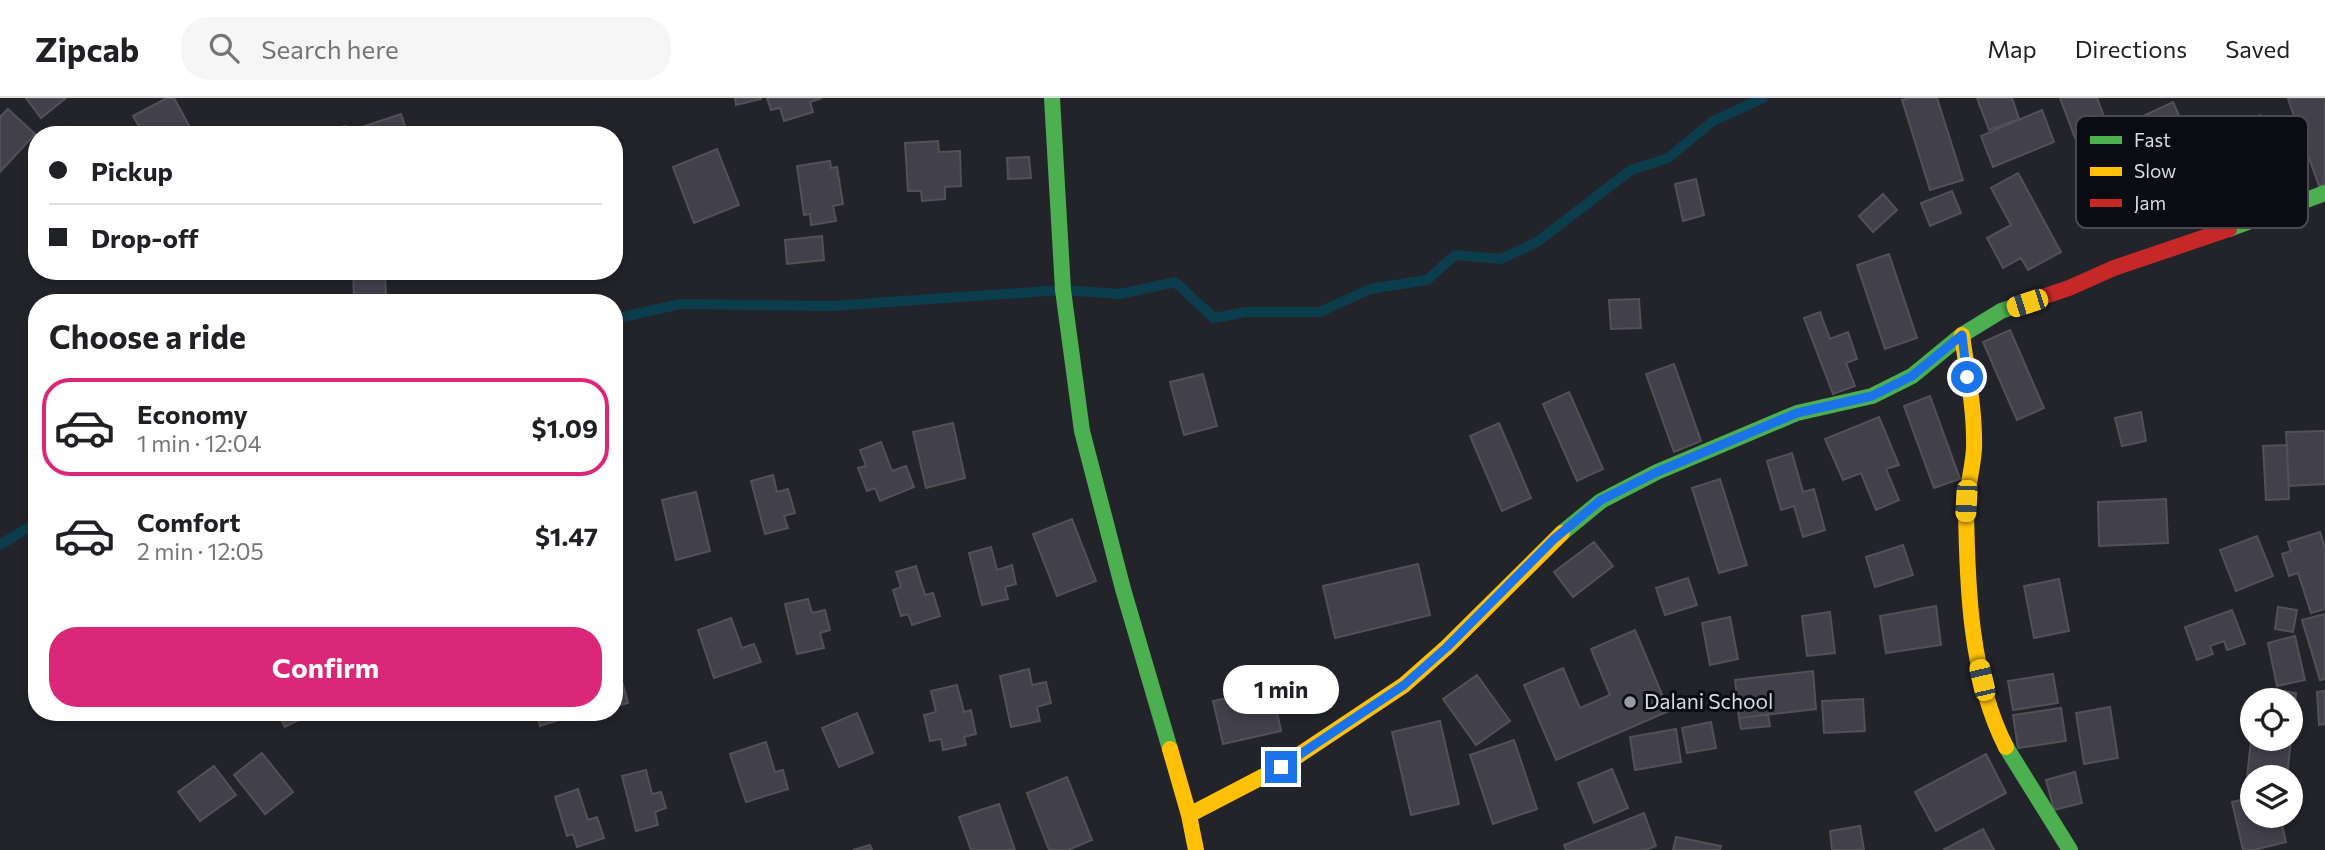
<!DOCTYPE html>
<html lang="en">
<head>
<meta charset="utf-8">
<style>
  body { margin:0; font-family:Commissioner,sans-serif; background:#f6f6f6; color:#202124; height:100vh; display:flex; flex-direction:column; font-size:26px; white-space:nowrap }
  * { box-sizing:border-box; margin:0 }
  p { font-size:23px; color:#757577 }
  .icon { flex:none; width:38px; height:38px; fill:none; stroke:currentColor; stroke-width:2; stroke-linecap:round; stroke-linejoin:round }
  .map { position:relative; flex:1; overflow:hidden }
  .sheet { position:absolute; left:28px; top:196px; width:595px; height:427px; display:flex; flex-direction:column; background:#fff; border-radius:28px; box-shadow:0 4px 10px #0003 }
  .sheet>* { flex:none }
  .hud { position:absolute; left:28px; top:28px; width:595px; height:154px; border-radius:28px; box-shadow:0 4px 10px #0003; display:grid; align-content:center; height:154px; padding:0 21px; background:#fff }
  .controls { position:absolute; left:2240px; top:590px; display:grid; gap:14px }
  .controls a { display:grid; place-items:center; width:63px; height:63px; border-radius:50%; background:#fff; box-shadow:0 4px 10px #0003; font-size:35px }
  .end { position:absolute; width:32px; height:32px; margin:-16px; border:9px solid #1a73e8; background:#fff; box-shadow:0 0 0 4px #fff }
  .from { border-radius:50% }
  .bubble { position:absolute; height:49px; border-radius:24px; background:#fff; box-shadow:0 4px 10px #0003; font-size:23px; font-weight:700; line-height:49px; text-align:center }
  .car { position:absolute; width:21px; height:42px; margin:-21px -10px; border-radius:9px; box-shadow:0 0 5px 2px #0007; background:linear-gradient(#f5c518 24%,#345 0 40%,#f5c518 0 76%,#345 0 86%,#f5c518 0) }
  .hud b { display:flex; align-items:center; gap:24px; height:66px; font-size:26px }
  .hud b+b { border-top:2px solid #e0e0e0 }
  .hud i { width:18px; height:18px; background:#202124 }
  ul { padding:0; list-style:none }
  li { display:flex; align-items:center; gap:21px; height:98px; margin:0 14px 10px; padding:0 7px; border:4px solid transparent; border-radius:28px }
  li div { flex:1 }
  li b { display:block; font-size:26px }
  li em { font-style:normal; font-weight:700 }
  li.selected { border-color:#db2777 }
  li>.icon { width:63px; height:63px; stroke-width:1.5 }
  h2 { padding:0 21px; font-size:32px; line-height:84px }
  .primary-button { display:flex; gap:14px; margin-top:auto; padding:14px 21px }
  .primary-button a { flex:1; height:80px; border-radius:28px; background:#db2777; color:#fff; font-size:28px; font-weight:700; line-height:80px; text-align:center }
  header { display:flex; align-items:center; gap:42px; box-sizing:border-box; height:98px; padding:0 35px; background:#fff; border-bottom:2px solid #e0e0e0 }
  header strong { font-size:33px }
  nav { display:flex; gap:38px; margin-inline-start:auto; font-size:24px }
  .search { width:490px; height:63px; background:#f6f6f6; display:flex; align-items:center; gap:18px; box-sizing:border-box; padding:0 24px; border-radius:28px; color:#757577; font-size:26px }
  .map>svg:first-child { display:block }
</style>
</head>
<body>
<header>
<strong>Zipcab</strong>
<div class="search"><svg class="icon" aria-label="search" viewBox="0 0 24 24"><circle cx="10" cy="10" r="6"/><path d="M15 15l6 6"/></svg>Search here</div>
<nav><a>Map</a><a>Directions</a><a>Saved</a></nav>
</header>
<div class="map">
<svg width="2325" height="752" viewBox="0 0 2325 752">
  <rect width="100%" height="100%" fill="#22242a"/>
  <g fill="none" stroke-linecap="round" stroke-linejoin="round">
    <path stroke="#0c3d4d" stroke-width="10" d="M 614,221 L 680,206 L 831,208 L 1063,192 L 1120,196 L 1175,184 L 1214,220 L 1246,214 L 1320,214 L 1370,191 L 1427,182 L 1455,157 L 1501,161 L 1537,144 L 1631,72 L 1668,60 L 1713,23 L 1763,0
      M 0,447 L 37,424"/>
  </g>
  <path fill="#42404a" stroke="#515156" stroke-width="2" d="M 26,0 L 66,0 L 41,20 Z
    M 167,0 L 174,0 L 192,33 L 185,37 L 144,37 L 133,18 Z
    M 735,0 L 761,0 L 761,1 L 736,7 Z
    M 767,0 L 822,0 L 810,4 L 813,14 L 784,23 L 780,10 L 771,12 Z
    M 1910,0 L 1937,0 L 1963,82 L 1930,92 L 1902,2 Z
    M 1977,0 L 2012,0 L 2019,21 L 1989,32 Z
    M 2060,0 L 2097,0 L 2107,27 L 2075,40 Z
    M 2292,0 L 2325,0 L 2325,86 L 2319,88 L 2288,1 Z
    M 2173,4 L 2211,89 L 2181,103 L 2143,18 Z
    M 8,11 L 35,36 L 0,74 L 0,19 Z
    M 2042,12 L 2054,44 L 1993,69 L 1981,38 Z
    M 401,16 L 408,37 L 361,37 L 359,30 Z
    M 2260,17 L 2268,42 L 2284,36 L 2292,59 L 2275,65 L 2287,96 L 2260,106 L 2232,28 Z
    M 345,28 L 347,37 L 307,37 Z
    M 67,29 L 72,37 L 55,37 Z
    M 938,43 L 939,54 L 960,53 L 961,88 L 945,89 L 945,101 L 922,103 L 921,93 L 908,93 L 905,45 Z
    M 37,49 L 37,66 L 29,54 Z
    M 717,51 L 739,107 L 694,125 L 673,69 Z
    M 1029,59 L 1031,80 L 1008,81 L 1007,60 Z
    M 830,63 L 831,70 L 837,69 L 843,106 L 833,108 L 836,123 L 811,127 L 810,116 L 804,117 L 797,68 Z
    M 2018,75 L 2061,154 L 2028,172 L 2021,160 L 2003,170 L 1987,140 L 2011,127 L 1991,90 Z
    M 1696,81 L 1704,117 L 1683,123 L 1675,86 Z
    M 1952,93 L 1961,115 L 1930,128 L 1921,105 Z
    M 1883,96 L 1897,112 L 1873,134 L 1859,118 Z
    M 822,138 L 824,162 L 787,166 L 785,142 Z
    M 1889,156 L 1917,240 L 1885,251 L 1857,167 Z
    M 353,173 L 385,173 L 386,198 L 354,200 Z
    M 1639,201 L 1641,230 L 1611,231 L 1609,202 Z
    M 1820,214 L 1830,241 L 1848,234 L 1857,261 L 1846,265 L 1855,288 L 1833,296 L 1804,220 Z
    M 2010,232 L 2044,310 L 2017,322 L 1983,244 Z
    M 1674,266 L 1701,343 L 1674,354 L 1646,276 Z
    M 1203,276 L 1217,328 L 1184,337 L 1170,284 Z
    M 1569,294 L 1603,371 L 1577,383 L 1543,306 Z
    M 1930,298 L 1960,381 L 1934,390 L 1904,308 Z
    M 2141,314 L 2146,343 L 2122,348 L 2115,320 Z
    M 1879,319 L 1899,367 L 1886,371 L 1899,402 L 1876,412 L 1861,375 L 1843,382 L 1825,341 Z
    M 953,325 L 965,380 L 926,390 L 913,334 Z
    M 1499,325 L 1531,400 L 1502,413 L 1470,338 Z
    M 2325,333 L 2325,386 L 2289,388 L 2286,334 Z
    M 881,344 L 892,373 L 906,368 L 914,389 L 880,403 L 875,390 L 867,393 L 858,370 L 866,368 L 860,352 Z
    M 2287,347 L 2289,401 L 2266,402 L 2263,348 Z
    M 1792,355 L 1803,394 L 1814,391 L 1825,432 L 1803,439 L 1794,408 L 1781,412 L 1767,363 Z
    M 773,377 L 777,394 L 788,391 L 795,415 L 784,418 L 788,430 L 765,436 L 751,383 Z
    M 1720,381 L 1747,467 L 1719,475 L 1692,390 Z
    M 696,394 L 710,453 L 676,462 L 662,402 Z
    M 2166,401 L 2168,445 L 2099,448 L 2098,404 Z
    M 1072,421 L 1096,483 L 1057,498 L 1033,436 Z
    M 2320,434 L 2325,450 L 2325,511 L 2311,515 L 2298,475 L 2289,478 L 2282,456 L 2291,453 L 2288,444 Z
    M 2257,438 L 2273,478 L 2236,493 L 2220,452 Z
    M 1594,444 L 1613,468 L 1573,499 L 1554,474 Z
    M 1903,447 L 1913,477 L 1875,489 L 1866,459 Z
    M 991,449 L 997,472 L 1012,467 L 1016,486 L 1005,489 L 1008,501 L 982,507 L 969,455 Z
    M 1418,466 L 1430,517 L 1335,540 L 1323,488 Z
    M 916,468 L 925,497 L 933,495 L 940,518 L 912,527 L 908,516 L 901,518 L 893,492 L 901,489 L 896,474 Z
    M 1688,480 L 1697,507 L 1665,517 L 1656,490 Z
    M 2059,481 L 2069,533 L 2034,540 L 2024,488 Z
    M 808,501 L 812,515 L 825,512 L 830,532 L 820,535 L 824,550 L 797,556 L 785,506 Z
    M 1936,508 L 1941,547 L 1886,555 L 1880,518 Z
    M 2278,509 L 2297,512 L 2293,534 L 2275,531 Z
    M 2232,512 L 2245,546 L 2227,552 L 2224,543 L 2210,548 L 2213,556 L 2197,562 L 2185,529 Z
    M 1830,514 L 1835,555 L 1807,558 L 1802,518 Z
    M 2325,516 L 2325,581 L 2320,582 L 2302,522 Z
    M 1730,519 L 1738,561 L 1710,567 L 1702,525 Z
    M 731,520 L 742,550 L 754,546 L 761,564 L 714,580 L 698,532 Z
    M 1635,532 L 1669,613 L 1556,662 L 1524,587 L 1563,570 L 1580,610 L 1610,597 L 1591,551 Z
    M 2295,538 L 2305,582 L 2277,588 L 2268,545 Z
    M 614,553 L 628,605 L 614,609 Z
    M 1029,571 L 1032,587 L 1046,584 L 1051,605 L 1037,609 L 1040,623 L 1011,629 L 1000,578 Z
    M 1813,573 L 1816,611 L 1739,620 L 1735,582 Z
    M 2053,576 L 2058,605 L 2013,612 L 2008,583 Z
    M 1477,577 L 1510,623 L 1476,647 L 1443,601 Z
    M 957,587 L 964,614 L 971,612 L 976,636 L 964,639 L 966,647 L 943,652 L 941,641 L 930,643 L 924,617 L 936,614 L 931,593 Z
    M 1272,590 L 1281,633 L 1223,646 L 1213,603 Z
    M 2275,592 L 2296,595 L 2287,679 L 2247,679 L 2252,633 L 2252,640 L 2291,640 L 2291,602 L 2274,602 Z
    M 2325,593 L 2325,626 L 2319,627 L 2317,594 Z
    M 1863,601 L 1865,633 L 1824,635 L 1822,603 Z
    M 2110,609 L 2118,660 L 2084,666 L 2076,615 Z
    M 2061,610 L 2066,643 L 2018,650 L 2013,617 Z
    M 277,614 L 314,614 L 285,629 Z
    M 536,614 L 570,614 L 572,618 L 540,628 Z
    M 857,615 L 873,655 L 839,669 L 822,630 Z
    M 1768,616 L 1770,628 L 1741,631 L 1739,620 Z
    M 1440,623 L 1459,706 L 1411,717 L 1392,634 Z
    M 1711,624 L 1716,650 L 1687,655 L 1682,630 Z
    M 1676,631 L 1681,664 L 1635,672 L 1630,639 Z
    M 1514,642 L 1537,711 L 1493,726 L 1470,657 Z
    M 766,644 L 775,674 L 783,672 L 788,691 L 746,704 L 730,656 Z
    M 262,655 L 293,694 L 265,716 L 234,677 Z
    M 1986,656 L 2006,695 L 1936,733 L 1915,694 Z
    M 214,668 L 236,697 L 200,723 L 178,694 Z
    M 1612,671 L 1628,710 L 1594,725 L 1578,685 Z
    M 646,672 L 652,696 L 661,694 L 666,710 L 655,714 L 658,727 L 636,733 L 622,678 Z
    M 2075,674 L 2082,705 L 2054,712 L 2046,682 Z
    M 1067,679 L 1092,742 L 1068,752 L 1049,752 L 1027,695 Z
    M 578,691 L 588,722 L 597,719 L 604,740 L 577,749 L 573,736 L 567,738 L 555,699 Z
    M 2252,699 L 2252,718 L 2280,718 L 2286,744 L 2254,752 L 2243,752 L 2232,704 Z
    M 999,706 L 1015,752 L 971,752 L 959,719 Z
    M 1644,715 L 1656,748 L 1645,752 L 1566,752 L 1564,747 Z
    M 1860,728 L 1864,752 L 1832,752 L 1830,733 Z
    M 1983,731 L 1994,752 L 1943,752 Z
    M 1676,739 L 1721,748 L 1720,752 L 1673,752 Z
    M 870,747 L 872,752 L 853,752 Z"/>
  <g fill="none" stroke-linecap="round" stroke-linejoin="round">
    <path stroke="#4caf50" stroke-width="16" d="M 1052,0 L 1063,192 L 1082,333 L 1123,491 L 1170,651
      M 2229,131 L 2325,95
      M 1562,435 L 1601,403 L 1657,374 L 1797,315 L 1872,298 L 1912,278 L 1962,237 L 2001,213 L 2024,205
      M 2006,649 L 2070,752"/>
    <path stroke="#ffc107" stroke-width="16" d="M 1962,237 C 1967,274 1975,312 1974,350 C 1973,370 1967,389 1966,409 C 1967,487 1970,579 2006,649
      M 1170,651 L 1189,717 L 1196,752
      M 1189,717 L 1281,669 L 1404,587 L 1447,549 L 1562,435"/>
    <path stroke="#c62828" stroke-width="16" d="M 2024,205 L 2069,190 L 2114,170 L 2229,131"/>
  </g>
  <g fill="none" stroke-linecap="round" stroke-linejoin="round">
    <path stroke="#1a73e8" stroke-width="9" d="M 1281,669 L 1404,587 L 1447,549 L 1554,441 L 1601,402 L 1657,374 L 1797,315 L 1872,298 L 1912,278 L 1962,237 L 1967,279"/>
  </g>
  <circle fill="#999ba2" stroke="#0b0c11" stroke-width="2.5" cx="1630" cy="604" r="7"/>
  <g text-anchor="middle" stroke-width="6" stroke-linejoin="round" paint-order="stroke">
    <g font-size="21" fill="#d9dbe2" stroke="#0b0c11" text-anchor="start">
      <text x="1644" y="611">Dalani School</text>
    </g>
  </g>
  <rect x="2076" y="18" width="232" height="112" rx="10" fill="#0b0c11" stroke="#494a50" stroke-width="2"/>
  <rect x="2090" y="38" width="32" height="8" fill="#4caf50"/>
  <rect x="2090" y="69" width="32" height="9" fill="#ffc107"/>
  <rect x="2090" y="101" width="32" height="8" fill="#c62828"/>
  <g font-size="19" fill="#d9dbe2">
    <text x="2134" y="49">Fast</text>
    <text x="2134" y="80">Slow</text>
    <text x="2134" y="112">Jam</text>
  </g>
</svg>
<div class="controls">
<a><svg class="icon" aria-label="locate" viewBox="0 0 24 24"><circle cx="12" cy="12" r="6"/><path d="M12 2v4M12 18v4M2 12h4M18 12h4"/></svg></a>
<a><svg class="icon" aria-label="layers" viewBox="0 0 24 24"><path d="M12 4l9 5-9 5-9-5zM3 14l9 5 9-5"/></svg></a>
</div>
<i class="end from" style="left:1967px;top:279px"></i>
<i class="end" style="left:1281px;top:669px"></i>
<div class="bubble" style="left:1223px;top:567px;width:116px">1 min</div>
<i class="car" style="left:2027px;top:205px;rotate:252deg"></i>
<i class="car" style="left:1966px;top:403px;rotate:183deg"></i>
<i class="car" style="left:1982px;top:582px;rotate:347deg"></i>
<div class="hud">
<b><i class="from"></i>Pickup</b>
<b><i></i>Drop-off</b>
</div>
<section class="sheet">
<h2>Choose a ride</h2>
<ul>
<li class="selected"><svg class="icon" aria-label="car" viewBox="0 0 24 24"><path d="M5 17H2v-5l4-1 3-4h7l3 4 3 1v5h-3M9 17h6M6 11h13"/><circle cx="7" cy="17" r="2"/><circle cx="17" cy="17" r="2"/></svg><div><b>Economy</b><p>1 min · 12:04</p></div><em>$1.09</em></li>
<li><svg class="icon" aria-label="car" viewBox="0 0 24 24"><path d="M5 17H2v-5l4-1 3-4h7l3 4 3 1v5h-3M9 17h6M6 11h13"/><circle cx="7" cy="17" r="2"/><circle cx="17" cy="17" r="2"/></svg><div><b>Comfort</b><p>2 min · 12:05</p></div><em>$1.47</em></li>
</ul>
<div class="primary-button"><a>Confirm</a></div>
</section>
</div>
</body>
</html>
